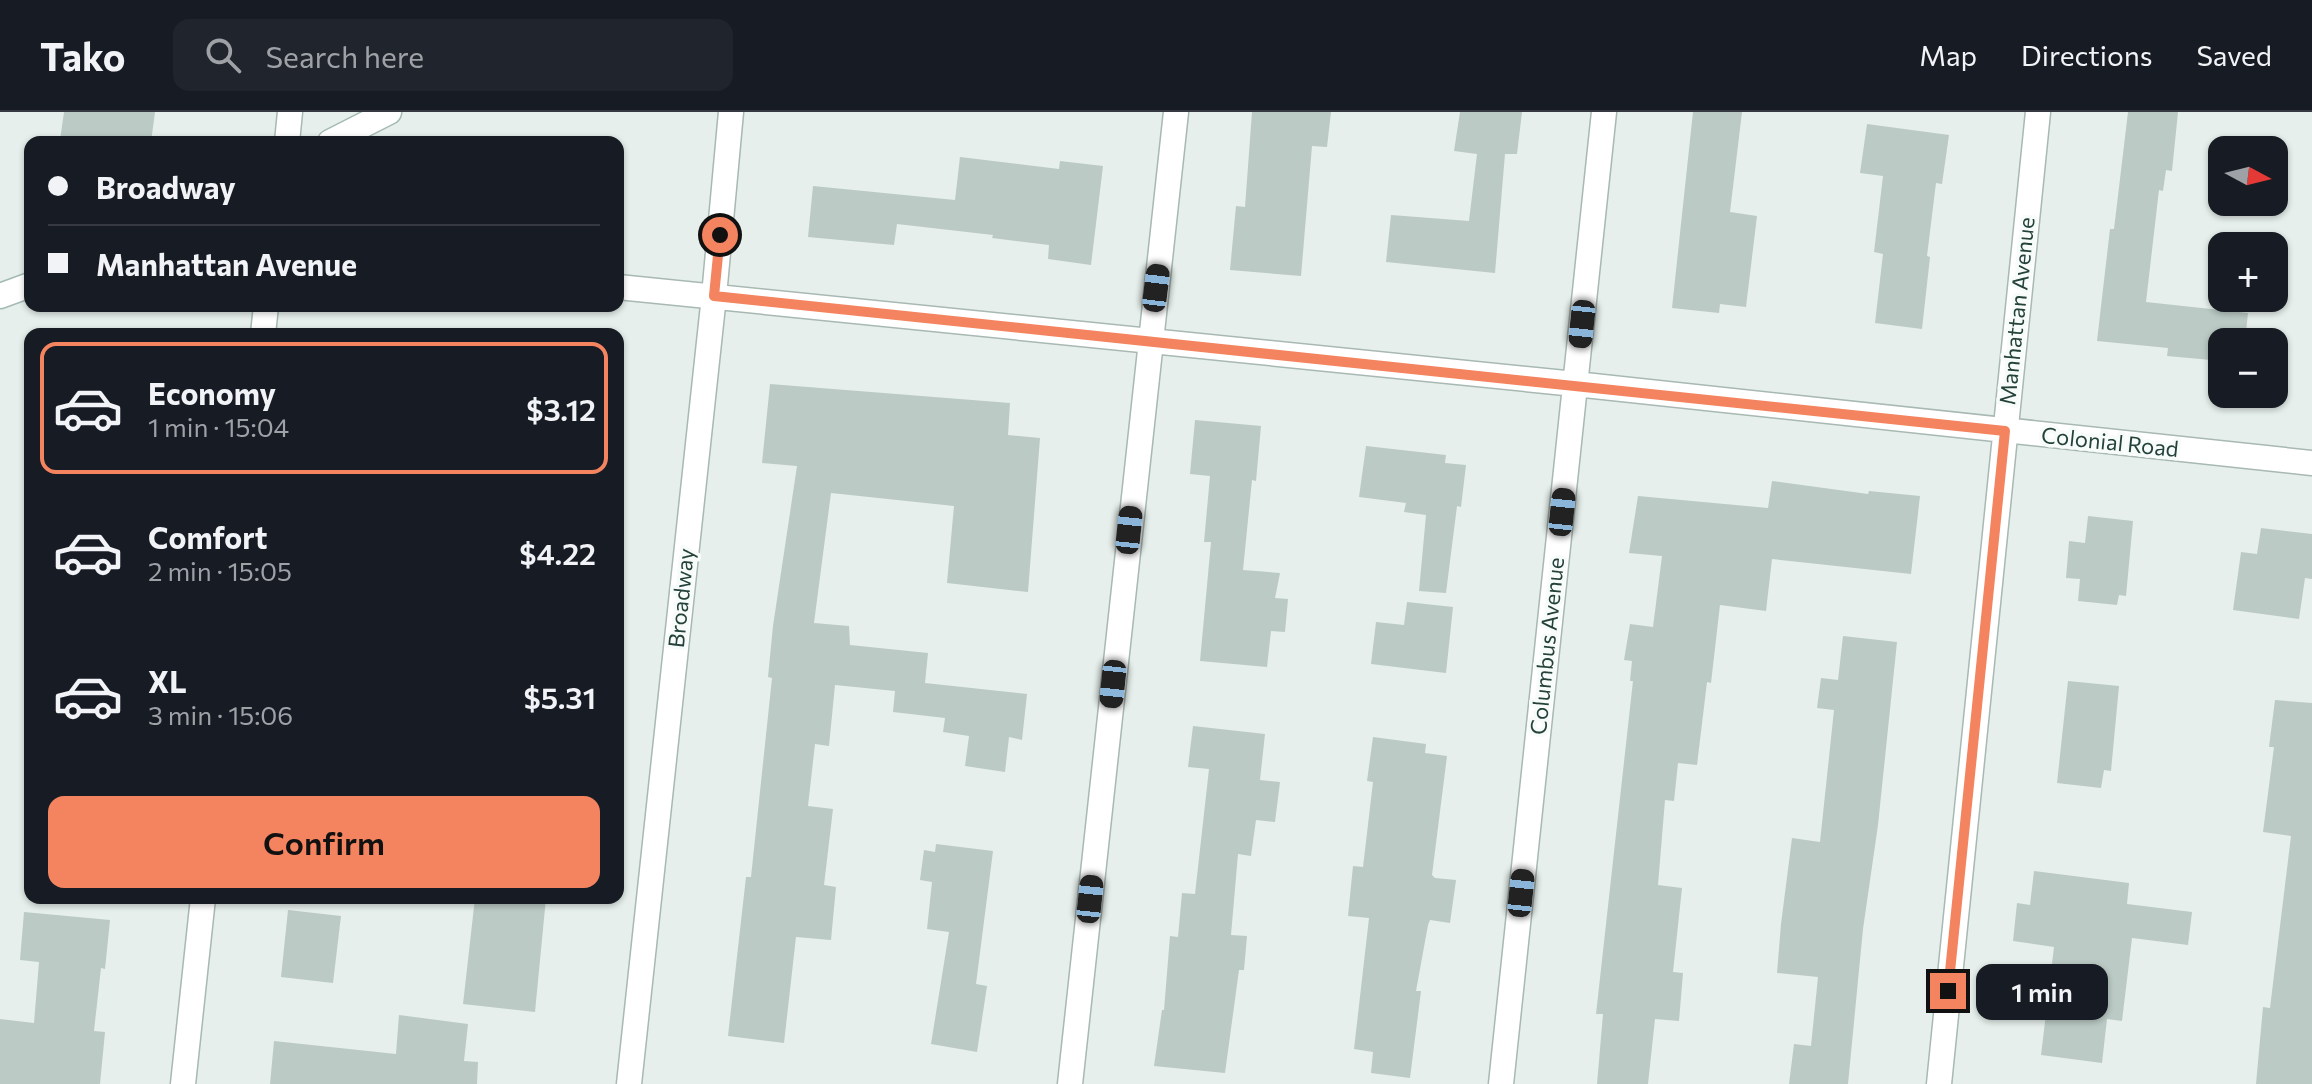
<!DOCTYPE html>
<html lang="en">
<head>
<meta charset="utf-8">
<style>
  body { margin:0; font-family:Commissioner,sans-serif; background:#20242c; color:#f1f3f6; height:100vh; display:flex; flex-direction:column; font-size:30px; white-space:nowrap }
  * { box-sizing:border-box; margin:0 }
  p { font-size:26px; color:#9ea1a6 }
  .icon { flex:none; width:44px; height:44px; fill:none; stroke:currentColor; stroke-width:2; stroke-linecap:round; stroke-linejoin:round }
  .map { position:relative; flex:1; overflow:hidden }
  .side { position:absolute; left:24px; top:216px; width:600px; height:576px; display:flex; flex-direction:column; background:#171b24; border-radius:16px; box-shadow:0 2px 6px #0004 }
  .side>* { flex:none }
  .hud { position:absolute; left:24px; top:24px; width:600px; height:176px; border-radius:16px; box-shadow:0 2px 6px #0004; display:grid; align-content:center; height:176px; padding:0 24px; background:#171b24 }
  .needle { width:52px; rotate:97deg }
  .controls { position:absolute; left:2208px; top:24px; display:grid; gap:16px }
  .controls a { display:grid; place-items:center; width:80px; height:80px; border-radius:16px; background:#171b24; box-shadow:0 2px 6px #0004; font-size:40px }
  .end { position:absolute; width:36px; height:36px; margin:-18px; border:10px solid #f4845f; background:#111; box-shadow:0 0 0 4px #111 }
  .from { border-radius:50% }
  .bubble { position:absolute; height:56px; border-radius:16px; background:#171b24; box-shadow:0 2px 6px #0004; font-size:26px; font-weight:600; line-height:56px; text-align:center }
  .car { position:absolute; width:24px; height:48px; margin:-24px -12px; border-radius:10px; box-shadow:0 0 6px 2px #0007; background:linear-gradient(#222 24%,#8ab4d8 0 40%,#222 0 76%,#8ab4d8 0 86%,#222 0) }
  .hud b { display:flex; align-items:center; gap:28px; height:76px; font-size:30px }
  .hud b+b { border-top:2px solid #363941 }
  .hud i { width:20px; height:20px; background:#f1f3f6 }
  ul { padding:14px 0 0; list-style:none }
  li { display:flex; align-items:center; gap:24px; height:132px; margin:0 16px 12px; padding:0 8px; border:4px solid transparent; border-radius:16px }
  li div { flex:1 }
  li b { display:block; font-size:30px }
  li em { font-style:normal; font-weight:600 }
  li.current { border-color:#f4845f }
  li>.icon { width:72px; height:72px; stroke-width:1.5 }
  .primary-button { display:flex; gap:16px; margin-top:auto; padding:16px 24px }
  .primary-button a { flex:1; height:92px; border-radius:16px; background:#f4845f; color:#111; font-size:32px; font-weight:600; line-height:92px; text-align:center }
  header { display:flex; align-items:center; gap:48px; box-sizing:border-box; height:112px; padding:0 40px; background:#171b24; border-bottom:2px solid #363941 }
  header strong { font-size:38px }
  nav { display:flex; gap:44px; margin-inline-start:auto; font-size:28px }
  .search { width:560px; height:72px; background:#20242c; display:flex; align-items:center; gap:20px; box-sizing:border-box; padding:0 28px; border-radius:16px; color:#9ea1a6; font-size:30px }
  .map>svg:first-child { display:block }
</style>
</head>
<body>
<header>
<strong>Tako</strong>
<div class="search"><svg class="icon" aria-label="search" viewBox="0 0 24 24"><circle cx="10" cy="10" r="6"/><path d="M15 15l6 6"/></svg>Search here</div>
<nav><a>Map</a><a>Directions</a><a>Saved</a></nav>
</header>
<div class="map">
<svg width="2312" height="972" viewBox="0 0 2312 972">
  <rect width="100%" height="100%" fill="#e6efeb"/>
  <path fill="#bbcac4" d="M 64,0 L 155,0 L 151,30 L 60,28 Z
    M 1252,0 L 1331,0 L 1327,35 L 1312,34 L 1301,164 L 1230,158 L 1236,94 L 1245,95 Z
    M 1460,0 L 1522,0 L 1517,42 L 1505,42 L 1495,161 L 1386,150 L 1391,103 L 1469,109 L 1477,42 L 1454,39 Z
    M 1693,0 L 1742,0 L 1730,100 L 1757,104 L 1746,195 L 1720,192 L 1719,201 L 1672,196 Z
    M 2128,0 L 2178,0 L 2172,59 L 2166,58 L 2163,79 L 2159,78 L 2146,190 L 2248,201 L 2245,230 L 2222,230 L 2222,249 L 2167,244 L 2168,236 L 2097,229 L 2110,117 L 2114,117 Z
    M 1867,12 L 1949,23 L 1942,72 L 1936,71 L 1927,144 L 1930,145 L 1922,217 L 1875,211 L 1883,142 L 1874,140 L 1883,64 L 1860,61 Z
    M 960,45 L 1059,57 L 1060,49 L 1103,54 L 1091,153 L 1048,147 L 1049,133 L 992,126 L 993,123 L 897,112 L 894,133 L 808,125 L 813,74 L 955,88 Z
    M 770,272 L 1010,291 L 1008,323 L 1040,326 L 1028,480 L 947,471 L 954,394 L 831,381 L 814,511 L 849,514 L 850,533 L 928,541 L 925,571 L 1027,582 L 1022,628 L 1009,625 L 1005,660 L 965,654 L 969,624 L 943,620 L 945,606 L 893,600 L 895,579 L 835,573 L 829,634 L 815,632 L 808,694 L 833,697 L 824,773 L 836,775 L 831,828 L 796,825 L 784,931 L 728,924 L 746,765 L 751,765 L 772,566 L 768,565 L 773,514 L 797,354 L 762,351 Z
    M 1195,308 L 1261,314 L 1256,369 L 1252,368 L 1243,458 L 1280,461 L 1275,486 L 1288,487 L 1285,520 L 1271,519 L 1267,555 L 1200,549 L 1211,430 L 1204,430 L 1210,364 L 1190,362 Z
    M 1366,334 L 1446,343 L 1445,351 L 1466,353 L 1461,395 L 1457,394 L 1446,481 L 1419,479 L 1426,403 L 1404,400 L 1406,391 L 1359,385 Z
    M 1772,369 L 1868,382 L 1869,379 L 1920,384 L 1911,462 L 1772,447 L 1766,499 L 1720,493 L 1711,571 L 1707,570 L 1697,653 L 1678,651 L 1674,689 L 1665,688 L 1658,773 L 1682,776 L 1673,860 L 1683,861 L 1679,909 L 1655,907 L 1648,972 L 1597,972 L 1603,902 L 1596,902 L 1633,569 L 1630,569 L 1632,549 L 1624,548 L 1630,512 L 1653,515 L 1662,444 L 1629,441 L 1638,384 L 1768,396 Z
    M 2088,404 L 2133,409 L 2126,484 L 2119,483 L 2117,493 L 2078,489 L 2080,467 L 2066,466 L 2069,429 L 2085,431 Z
    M 2261,416 L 2312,422 L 2312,467 L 2305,466 L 2299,507 L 2233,498 L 2241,440 L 2257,442 Z
    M 1407,490 L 1453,495 L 1446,561 L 1371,552 L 1376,510 L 1404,513 Z
    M 1843,524 L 1897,530 L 1878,713 L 1863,817 L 1848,972 L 1789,972 L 1794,932 L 1811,934 L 1818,865 L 1777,861 L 1781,812 L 1792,726 L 1820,730 L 1834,598 L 1817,596 L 1821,566 L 1838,568 Z
    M 2068,569 L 2119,574 L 2111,659 L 2104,658 L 2101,676 L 2057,671 Z
    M 2275,588 L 2312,591 L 2312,972 L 2256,972 L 2263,895 L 2270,896 L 2291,724 L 2263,720 L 2274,635 L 2269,635 Z
    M 1193,614 L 1265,622 L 1260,668 L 1280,670 L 1275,710 L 1256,708 L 1251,744 L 1238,742 L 1231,823 L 1247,824 L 1244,858 L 1239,858 L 1225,961 L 1154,954 L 1162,898 L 1164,898 L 1170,824 L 1178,825 L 1182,781 L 1195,782 L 1209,657 L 1188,655 Z
    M 1373,625 L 1426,632 L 1425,641 L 1447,644 L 1432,763 L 1435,766 L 1456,768 L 1450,811 L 1430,808 L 1428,813 L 1416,879 L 1421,879 L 1410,966 L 1371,961 L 1373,940 L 1354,937 L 1369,806 L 1348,804 L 1353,754 L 1363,755 L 1373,670 L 1367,669 Z
    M 936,732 L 993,739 L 976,872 L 987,874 L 977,940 L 931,932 L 949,820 L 927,817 L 932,770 L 920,768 L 924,738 L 935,740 Z
    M 2034,759 L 2129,771 L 2127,792 L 2192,800 L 2188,833 L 2132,826 L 2122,909 L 2107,907 L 2102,951 L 2041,943 L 2054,835 L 2013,829 L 2017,791 L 2030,793 Z
    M 475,786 L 546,786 L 535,900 L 463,892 Z
    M 288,798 L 341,804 L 333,871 L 281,865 Z
    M 24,800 L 110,808 L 105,857 L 101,856 L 94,919 L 105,920 L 100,972 L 0,972 L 0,907 L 34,911 L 39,850 L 20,848 Z
    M 399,903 L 468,912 L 464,949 L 478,950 L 477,972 L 270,972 L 274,929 L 396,942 Z"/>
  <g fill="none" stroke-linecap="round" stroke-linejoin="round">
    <defs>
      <path id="street" d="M 287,30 L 290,0
        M 618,175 L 1575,272 L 2312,351
        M 263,222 L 266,194
        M 183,972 L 203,786
        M 629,972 L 714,184 L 731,0
        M 1070,972 L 1176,0
        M 1501,972 L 1604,0
        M 1939,972 L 2038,0"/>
      <path id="secondary" d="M 330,30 L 389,0
        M 0,184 L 30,173"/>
    </defs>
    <use href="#street" stroke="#a8b8b2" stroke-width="27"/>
    <use href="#secondary" stroke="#a4bbb3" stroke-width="27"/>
    <use href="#street" stroke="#fff" stroke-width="24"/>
    <use href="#secondary" stroke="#fff" stroke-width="24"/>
  </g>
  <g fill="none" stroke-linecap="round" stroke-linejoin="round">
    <path stroke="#f4845f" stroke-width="10" d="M 720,123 L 714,184 L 2005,319 L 1948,879"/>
  </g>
  <g text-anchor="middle" stroke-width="7" stroke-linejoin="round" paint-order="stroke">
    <g font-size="22" fill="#24423a" stroke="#f7fbf9">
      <text transform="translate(2017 199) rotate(-84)" y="8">Manhattan Avenue</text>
      <text transform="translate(2110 330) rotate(6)" y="8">Colonial Road</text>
      <text transform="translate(681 486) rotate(-84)" y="8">Broadway</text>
      <text transform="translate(1547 534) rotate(-84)" y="8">Columbus Avenue</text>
    </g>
  </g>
</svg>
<div class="controls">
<a><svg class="needle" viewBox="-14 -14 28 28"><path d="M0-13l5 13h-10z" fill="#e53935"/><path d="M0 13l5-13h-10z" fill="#9ea1a6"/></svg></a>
<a>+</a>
<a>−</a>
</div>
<i class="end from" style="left:720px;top:123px"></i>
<i class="end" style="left:1948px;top:879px"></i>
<div class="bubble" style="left:1976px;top:852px;width:132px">1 min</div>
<i class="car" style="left:1156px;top:176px;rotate:7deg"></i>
<i class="car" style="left:1582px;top:212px;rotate:186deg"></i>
<i class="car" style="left:1562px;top:400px;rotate:6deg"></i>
<i class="car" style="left:1129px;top:418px;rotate:6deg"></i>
<i class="car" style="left:1113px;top:572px;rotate:186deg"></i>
<i class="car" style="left:1521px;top:781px;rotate:6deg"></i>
<i class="car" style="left:1090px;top:787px;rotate:6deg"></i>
<div class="hud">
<b><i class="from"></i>Broadway</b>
<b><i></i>Manhattan Avenue</b>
</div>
<section class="side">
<ul>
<li class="current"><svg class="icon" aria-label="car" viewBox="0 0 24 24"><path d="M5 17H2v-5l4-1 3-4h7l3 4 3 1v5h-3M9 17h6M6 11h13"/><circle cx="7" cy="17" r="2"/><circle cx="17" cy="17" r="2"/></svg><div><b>Economy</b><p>1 min · 15:04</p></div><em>$3.12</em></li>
<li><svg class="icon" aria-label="car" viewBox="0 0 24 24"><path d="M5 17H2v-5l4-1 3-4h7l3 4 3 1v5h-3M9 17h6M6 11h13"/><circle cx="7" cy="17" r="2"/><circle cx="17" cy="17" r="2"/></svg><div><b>Comfort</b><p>2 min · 15:05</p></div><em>$4.22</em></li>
<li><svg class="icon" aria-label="car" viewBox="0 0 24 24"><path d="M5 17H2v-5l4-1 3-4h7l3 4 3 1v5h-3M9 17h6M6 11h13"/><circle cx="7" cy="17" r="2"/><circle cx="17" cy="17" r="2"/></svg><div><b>XL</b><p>3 min · 15:06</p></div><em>$5.31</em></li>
</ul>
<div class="primary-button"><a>Confirm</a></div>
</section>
</div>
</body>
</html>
